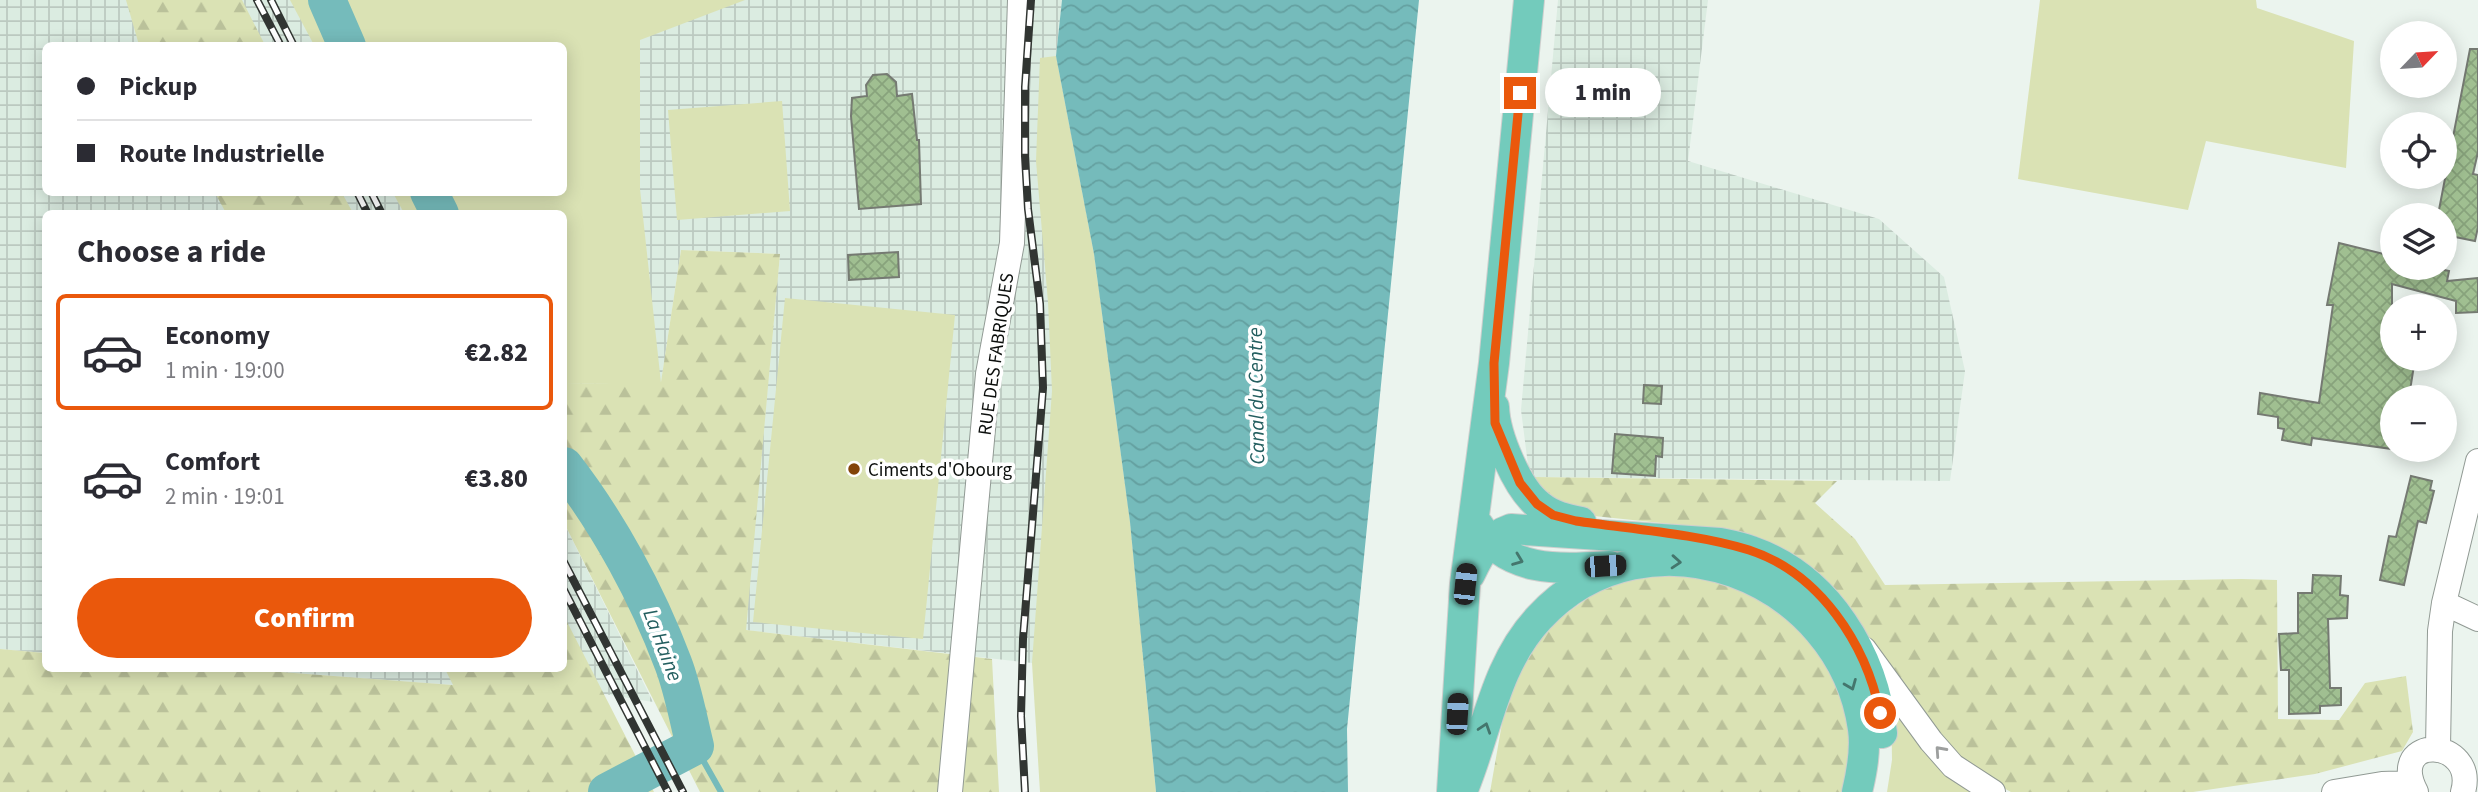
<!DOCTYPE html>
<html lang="en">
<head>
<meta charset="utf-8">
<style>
  body { margin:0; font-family:"Source Sans 3",sans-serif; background:#f7f7f7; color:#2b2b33; height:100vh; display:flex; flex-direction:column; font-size:26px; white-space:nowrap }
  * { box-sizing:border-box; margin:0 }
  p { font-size:23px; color:#7c7c81 }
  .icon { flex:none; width:38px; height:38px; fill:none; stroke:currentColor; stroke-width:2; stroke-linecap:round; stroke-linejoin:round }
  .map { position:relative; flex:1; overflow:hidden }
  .panel { position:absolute; left:42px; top:210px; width:525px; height:462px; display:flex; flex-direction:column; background:#fff; border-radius:10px; box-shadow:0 4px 18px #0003 }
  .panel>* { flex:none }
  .top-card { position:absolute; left:42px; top:42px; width:525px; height:154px; border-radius:10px; box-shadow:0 4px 18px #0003; display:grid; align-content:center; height:154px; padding:0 35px; background:#fff }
  .needle { width:46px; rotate:65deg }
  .tools { position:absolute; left:2380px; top:21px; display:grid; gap:14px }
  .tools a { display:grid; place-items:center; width:77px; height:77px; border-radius:50%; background:#fff; box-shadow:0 4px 18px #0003; font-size:35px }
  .end { position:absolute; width:32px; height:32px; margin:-16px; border:9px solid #ea580c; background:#fff; box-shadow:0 0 0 4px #fff }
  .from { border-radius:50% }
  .bubble { position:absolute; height:49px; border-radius:24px; background:#fff; box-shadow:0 4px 18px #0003; font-size:23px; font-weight:800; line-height:49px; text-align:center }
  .car { position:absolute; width:21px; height:42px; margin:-21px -10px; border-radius:9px; box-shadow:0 0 5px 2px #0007; background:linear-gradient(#222 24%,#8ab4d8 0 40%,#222 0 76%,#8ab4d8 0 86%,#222 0) }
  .top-card b { display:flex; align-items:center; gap:24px; height:66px; font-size:26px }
  .top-card b+b { border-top:2px solid #e1e1e2 }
  .top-card i { width:18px; height:18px; background:#2b2b33 }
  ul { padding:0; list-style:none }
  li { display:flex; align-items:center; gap:21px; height:116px; margin:0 14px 10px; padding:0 21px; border:4px solid transparent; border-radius:10px }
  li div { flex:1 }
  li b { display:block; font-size:26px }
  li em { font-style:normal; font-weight:800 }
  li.active { border-color:#ea580c }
  li>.icon { width:63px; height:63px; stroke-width:1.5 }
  h2 { padding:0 35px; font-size:32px; line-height:84px }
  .action { display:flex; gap:14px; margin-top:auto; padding:14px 35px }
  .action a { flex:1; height:80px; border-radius:42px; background:#ea580c; color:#fff; font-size:28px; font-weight:800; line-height:80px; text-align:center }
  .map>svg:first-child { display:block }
</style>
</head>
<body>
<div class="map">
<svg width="2478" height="792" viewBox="0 0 2478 792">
  <defs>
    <pattern id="industrial-grid" width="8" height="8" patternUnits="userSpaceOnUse" patternTransform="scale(1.75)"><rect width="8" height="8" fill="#dbece1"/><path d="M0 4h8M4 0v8" fill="none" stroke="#bbc9c0"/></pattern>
    <pattern id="forest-firs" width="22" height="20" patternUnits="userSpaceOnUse" patternTransform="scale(1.75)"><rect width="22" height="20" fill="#dae2b4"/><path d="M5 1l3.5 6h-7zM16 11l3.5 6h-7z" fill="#bac19a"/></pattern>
    <pattern id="water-waves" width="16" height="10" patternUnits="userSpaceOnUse" patternTransform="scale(1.75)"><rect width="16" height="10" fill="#75bbbb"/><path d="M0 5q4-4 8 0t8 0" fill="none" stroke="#64a0a0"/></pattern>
    <pattern id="building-cross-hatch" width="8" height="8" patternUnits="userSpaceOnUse" patternTransform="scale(1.75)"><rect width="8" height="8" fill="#a0bf91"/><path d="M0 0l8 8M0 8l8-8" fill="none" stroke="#88a37c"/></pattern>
  </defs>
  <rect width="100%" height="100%" fill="#ebf4ee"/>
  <path fill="url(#industrial-grid)" fill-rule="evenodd" d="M 0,0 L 1062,0 L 1056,56 L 1094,254 L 1130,522 L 1146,681 L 1032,663 L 745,630 L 780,254 L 681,250 L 661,383 L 564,384 L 564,214 L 46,214 L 45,653 L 0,649 ZM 46,46 L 564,46 L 564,192 L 46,192 Z
    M 1558,0 L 1708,0 L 1688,161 L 1879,219 L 1944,277 L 1965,371 L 1950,481 L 1534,477 L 1528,465 L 1521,410 Z
    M 564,523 L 653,702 L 604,694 L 454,685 L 241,669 L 564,668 Z"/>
  <path fill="#dae2b4" d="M 290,0 L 745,0 L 640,40 L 640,189 L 661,383 L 564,384 L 564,214 L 404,213 L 393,193 L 564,192 L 564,46 L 314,45 Z
    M 2040,0 L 2256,0 L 2257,8 L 2354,41 L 2346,168 L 2206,141 L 2188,210 L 2018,179 Z
    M 1056,56 L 1094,254 L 1130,522 L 1156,792 L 1040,792 L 1032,663 L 1052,391 L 1048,302 L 1036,161 L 1040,58 Z
    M 782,101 L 790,211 L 677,220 L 668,110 Z
    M 785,298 L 955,315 L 923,639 L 753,622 Z
    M 1891,697 L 1977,792 L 1887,792 L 1892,760 Z"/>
  <path fill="url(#forest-firs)" d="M 126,0 L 242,0 L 265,45 L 139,45 Z
    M 215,193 L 342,193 L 353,213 L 226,213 Z
    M 681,250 L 780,254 L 746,630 L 992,659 L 999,792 L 700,792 L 564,523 L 564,384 L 661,382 Z
    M 1534,477 L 1837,481 L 1815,503 L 1855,539 L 1885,585 L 2242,579 L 2277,580 L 2278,719 L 2339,720 L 2365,683 L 2406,676 L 2413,732 L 2402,751 L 2315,774 L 2193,792 L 2011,792 L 1983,777 L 1954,754 L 1905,692 L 1856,618 L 1719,529 L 1575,514 L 1541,487 Z
    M 1701,571 L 1796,617 L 1853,708 L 1848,792 L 1490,792 L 1511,672 L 1529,641 L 1623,572 Z
    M 564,616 L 654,792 L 0,792 L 0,649 L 45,653 L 46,668 L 241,669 L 453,685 L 445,669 L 564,668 Z"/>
  <path fill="url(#water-waves)" d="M 1062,0 L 1419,0 L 1347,729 L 1348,792 L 1156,792 L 1130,522 L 1094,254 L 1056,56 Z"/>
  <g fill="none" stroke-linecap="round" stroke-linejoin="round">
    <path stroke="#75bbbb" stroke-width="6" d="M 695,746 L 721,792"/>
    <path stroke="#75bbbb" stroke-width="38" d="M 327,0 L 347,46
      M 429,192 L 440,214
      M 564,466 C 609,524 647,594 673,663 C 683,689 688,718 695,746 L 607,792"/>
  </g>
  <path fill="url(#building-cross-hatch)" stroke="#757a72" stroke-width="2" d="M 2470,49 L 2478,49 L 2478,152 L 2473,174 L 2478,175 L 2478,227 L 2475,241 L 2445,235 L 2445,215 L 2438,215 Z
    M 887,74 L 896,82 L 897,96 L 912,94 L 917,140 L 919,140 L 921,204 L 859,209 L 851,116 L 852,98 L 867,96 L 866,85 L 873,75 Z
    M 2339,243 L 2392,256 L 2392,268 L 2436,268 L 2449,271 L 2447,281 L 2478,278 L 2478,312 L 2456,313 L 2456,301 L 2392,284 L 2392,359 L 2415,359 L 2409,397 L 2392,397 L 2392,449 L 2312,438 L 2311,445 L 2282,440 L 2284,429 L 2278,428 L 2278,417 L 2258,414 L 2260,393 L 2319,403 L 2333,305 L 2327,305 Z
    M 898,252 L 899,277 L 849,280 L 848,255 Z
    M 1644,385 L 1662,386 L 1661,404 L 1643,403 Z
    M 1615,434 L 1663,438 L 1662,457 L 1656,456 L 1655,476 L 1612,473 Z
    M 2411,476 L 2432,481 L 2430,490 L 2434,491 L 2426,523 L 2418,521 L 2404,585 L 2380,580 L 2389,536 L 2396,537 Z
    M 2313,575 L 2341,576 L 2340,595 L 2348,596 L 2347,618 L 2328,619 L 2330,688 L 2341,688 L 2341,705 L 2320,706 L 2320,713 L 2289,714 L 2289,670 L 2281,670 L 2279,634 L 2298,633 L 2298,593 L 2312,593 Z"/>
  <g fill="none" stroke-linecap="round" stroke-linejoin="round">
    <defs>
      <path id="minor" d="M 2444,603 L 2478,619
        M 1864,649 L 1931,741 L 1953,766 L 1993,792
        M 2438,748 L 2440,631 L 2444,603 L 2478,461
        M 950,792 L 988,374 L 1012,243 L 1020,0
        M 2334,792 L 2382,784 L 2412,783
        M 2416,792 C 2386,733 2478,738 2463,792"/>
      <path id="major" d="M 1494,407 C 1495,435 1517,489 1540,506 C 1552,516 1566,519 1581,522
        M 1479,526 C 1506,574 1562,569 1610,566
        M 1470,574 C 1480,553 1488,537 1511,529 L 1720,543 C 1730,545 1741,547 1751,551 C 1828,578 1874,655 1882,733
        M 1452,792 L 1465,584 L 1494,363 L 1529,0
        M 1462,792 C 1487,733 1494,666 1539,618 C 1647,501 1842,576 1863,729 C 1866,750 1862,771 1857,792"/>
    </defs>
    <use href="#minor" stroke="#919a94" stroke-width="26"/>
    <use href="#major" stroke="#cecfce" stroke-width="32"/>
    <use href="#minor" stroke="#fff" stroke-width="24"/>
    <use href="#major" stroke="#73cbbc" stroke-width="30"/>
    <defs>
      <path id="rail" d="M 257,0 L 281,46
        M 271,0 L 294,46
        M 357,192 L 368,214
        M 371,192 L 382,214
        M 564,562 L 683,792
        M 564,590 L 668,792
        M 1025,792 L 1021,716 L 1023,639 L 1043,388 L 1040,304 L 1028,209 L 1025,156 L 1025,87 L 1031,0"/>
    </defs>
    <use href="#rail" stroke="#313532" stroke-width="8"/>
    <use href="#rail" stroke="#fff" stroke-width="5" stroke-dasharray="16" stroke-linecap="butt"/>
  </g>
  <defs><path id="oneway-chevron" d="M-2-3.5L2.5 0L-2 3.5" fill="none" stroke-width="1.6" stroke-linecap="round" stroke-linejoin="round" transform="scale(1.75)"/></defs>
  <g stroke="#44766d">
    <use href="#oneway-chevron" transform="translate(1518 560) rotate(21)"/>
    <use href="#oneway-chevron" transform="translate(1676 562) rotate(4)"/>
    <use href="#oneway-chevron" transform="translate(1851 685) rotate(68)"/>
    <use href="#oneway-chevron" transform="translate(1485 728) rotate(-72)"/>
  </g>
  <use stroke="#9d9f9e" href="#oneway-chevron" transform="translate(1940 751) rotate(-132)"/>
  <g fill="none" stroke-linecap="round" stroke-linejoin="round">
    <path stroke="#ea580c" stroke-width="9" d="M 1520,93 L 1494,363 L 1495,423 L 1520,483 L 1537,504 L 1553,515 L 1576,521 C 1630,529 1698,534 1749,550 C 1820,573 1866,644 1880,713"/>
  </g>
  <circle fill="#834409" stroke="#fff" stroke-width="2.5" cx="854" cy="469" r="7"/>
  <g text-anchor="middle" stroke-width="7" stroke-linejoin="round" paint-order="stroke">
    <g font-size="19" fill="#0b0e0c" stroke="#fff">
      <text transform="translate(995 354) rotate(-82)" y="7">RUE DES FABRIQUES</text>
    </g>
    <g font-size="19" fill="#0b0e0c" stroke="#fff" text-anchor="start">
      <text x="868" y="476">Ciments d'Obourg</text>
    </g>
    <g font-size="21" font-style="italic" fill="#235e5f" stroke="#fff">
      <text transform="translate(1256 396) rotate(-91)" y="7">Canal du Centre</text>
      <text transform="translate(663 645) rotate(69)" y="7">La Haine</text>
    </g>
  </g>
</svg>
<div class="tools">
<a><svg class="needle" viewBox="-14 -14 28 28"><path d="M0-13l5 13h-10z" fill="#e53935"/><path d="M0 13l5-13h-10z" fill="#7c7c81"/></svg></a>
<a><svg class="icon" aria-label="locate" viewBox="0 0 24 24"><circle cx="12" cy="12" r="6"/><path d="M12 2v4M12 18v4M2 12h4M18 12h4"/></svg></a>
<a><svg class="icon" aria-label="layers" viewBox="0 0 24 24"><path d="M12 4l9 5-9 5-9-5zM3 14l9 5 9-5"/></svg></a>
<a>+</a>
<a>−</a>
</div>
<i class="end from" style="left:1880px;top:713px"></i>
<i class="end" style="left:1520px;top:93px"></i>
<div class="bubble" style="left:1545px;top:68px;width:116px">1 min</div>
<i class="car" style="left:1605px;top:566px;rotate:86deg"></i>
<i class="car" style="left:1465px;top:584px;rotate:6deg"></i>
<i class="car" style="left:1457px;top:714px;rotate:3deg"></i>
<div class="top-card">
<b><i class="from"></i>Pickup</b>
<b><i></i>Route Industrielle</b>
</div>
<section class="panel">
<h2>Choose a ride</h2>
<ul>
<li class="active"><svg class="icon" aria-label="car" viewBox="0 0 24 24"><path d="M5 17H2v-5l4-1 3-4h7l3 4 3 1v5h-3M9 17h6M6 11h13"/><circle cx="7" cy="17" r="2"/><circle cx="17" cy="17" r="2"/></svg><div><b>Economy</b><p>1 min · 19:00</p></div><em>€2.82</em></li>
<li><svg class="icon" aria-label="car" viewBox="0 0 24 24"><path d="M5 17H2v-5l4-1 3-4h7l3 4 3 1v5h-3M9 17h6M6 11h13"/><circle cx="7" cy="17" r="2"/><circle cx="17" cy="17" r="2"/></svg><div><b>Comfort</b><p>2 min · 19:01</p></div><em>€3.80</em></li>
</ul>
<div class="action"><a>Confirm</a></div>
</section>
</div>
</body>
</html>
